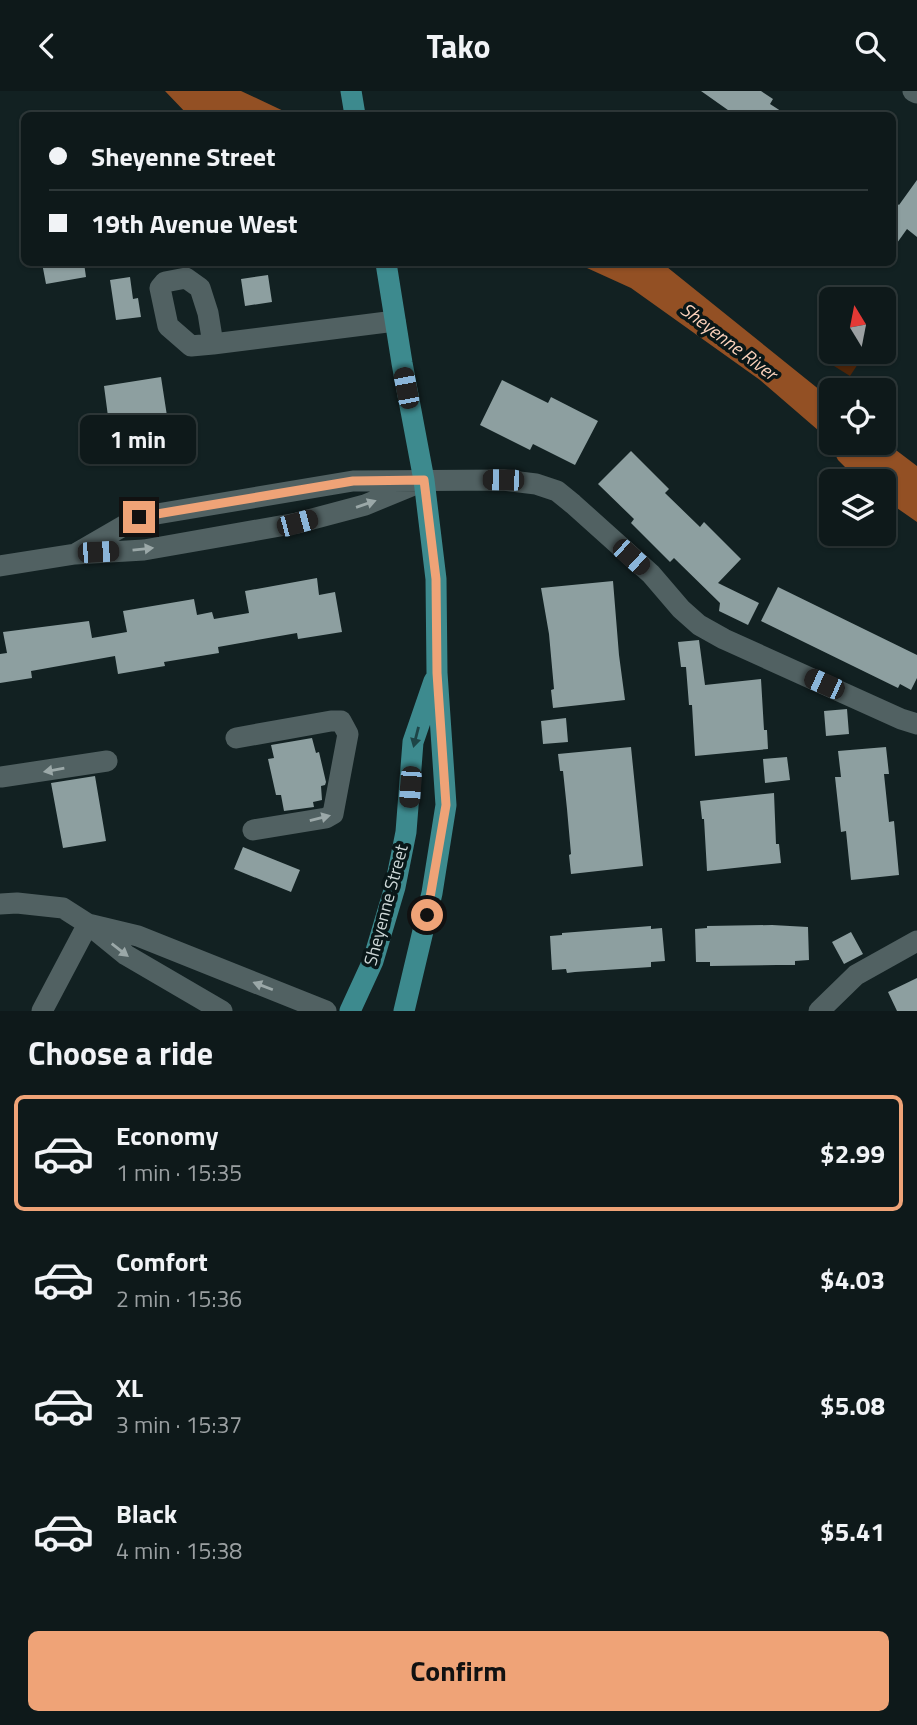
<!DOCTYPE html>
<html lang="en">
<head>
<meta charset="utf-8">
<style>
  body { margin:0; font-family:"Titillium Web",sans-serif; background:#172223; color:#f1f3f6; height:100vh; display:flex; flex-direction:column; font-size:26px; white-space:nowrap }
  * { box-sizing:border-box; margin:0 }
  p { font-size:23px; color:#9ba0a2 }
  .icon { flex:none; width:38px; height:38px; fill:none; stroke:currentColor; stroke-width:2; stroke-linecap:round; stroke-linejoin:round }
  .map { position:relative; height:920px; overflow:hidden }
  .side { display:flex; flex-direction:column; background:#0e191a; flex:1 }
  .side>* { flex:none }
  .banner { position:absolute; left:21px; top:21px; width:875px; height:154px; border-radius:10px; box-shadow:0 2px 5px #0004,0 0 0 2px #2e3839; display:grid; align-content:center; height:154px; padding:0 28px; background:#0e191a }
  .needle { width:46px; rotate:350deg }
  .controls { position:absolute; left:819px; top:196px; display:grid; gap:14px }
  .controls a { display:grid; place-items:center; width:77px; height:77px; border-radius:10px; background:#0e191a; box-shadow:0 2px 5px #0004,0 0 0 2px #2e3839; font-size:35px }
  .end { position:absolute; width:32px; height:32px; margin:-16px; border:9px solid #efa377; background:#111; box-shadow:0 0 0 4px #111 }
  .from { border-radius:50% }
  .bubble { position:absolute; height:49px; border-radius:10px; background:#0e191a; box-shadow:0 2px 5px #0004,0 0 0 2px #2e3839; font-size:23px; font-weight:700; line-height:49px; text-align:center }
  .car { position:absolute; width:21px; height:42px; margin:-21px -10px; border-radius:9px; box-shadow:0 0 5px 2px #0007; background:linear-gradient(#222 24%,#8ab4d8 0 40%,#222 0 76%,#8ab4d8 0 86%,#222 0) }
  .banner b { display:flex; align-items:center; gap:24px; height:66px; font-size:26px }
  .banner b+b { border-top:2px solid #2e3839 }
  .banner i { width:18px; height:18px; background:#f1f3f6 }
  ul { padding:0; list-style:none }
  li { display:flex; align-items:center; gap:21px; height:116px; margin:0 14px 10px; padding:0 14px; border:4px solid transparent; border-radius:10px }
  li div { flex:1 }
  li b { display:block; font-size:26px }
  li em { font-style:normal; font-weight:700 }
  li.selected { border-color:#efa377 }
  li>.icon { width:63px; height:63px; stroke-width:1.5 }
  h2 { padding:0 28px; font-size:32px; line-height:84px }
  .action { display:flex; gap:14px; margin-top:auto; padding:14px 28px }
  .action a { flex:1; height:80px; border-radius:10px; background:#efa377; color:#111; font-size:28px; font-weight:700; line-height:80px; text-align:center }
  header { display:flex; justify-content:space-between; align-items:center; height:91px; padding:0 28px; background:#0e191a; font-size:32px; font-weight:700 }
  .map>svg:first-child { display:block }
</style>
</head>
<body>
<header><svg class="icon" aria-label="back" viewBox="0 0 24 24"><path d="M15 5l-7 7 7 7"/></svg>Tako<svg class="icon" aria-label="search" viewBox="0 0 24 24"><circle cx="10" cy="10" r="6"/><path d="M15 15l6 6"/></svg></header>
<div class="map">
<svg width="917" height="920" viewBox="0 0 917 920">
  <rect width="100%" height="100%" fill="#122122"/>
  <path fill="#4d2509" d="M 832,261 L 866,261 L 850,285 L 826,270 Z"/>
  <path fill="#935024" d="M 165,0 L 241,0 L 292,24 L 188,24 Z
    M 576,172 L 662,172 L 831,308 L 831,352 L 884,352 L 884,350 L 917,375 L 917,431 L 884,408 L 884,390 L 859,390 L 838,369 L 826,346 L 760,289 L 631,197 Z"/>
  <path fill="#8d9fa0" d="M 701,0 L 761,0 L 773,8 L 770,13 L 787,24 L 735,24 Z
    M 917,89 L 917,146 L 907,138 L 892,159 L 892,109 L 899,114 Z
    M 42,172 L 84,172 L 86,186 L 46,193 Z
    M 268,184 L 272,211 L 245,215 L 241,188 Z
    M 130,186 L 133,208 L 138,207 L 141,226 L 116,229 L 110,189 Z
    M 161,286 L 167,325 L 109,333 L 104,295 Z
    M 502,289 L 548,312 L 551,306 L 598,330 L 575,374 L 533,353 L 530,359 L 480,334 Z
    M 631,360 L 669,398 L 665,402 L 700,436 L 704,431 L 741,468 L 718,492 L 759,512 L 748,534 L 719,520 L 720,512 L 674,467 L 670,471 L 631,432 L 634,428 L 598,393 Z
    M 317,487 L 319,504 L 335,501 L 342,541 L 298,548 L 297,542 L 218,556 L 219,562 L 164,571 L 165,575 L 118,583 L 115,565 L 31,580 L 32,587 L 0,592 L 0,563 L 7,562 L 3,541 L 89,530 L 92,547 L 127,541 L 123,520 L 194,508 L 197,524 L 212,521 L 214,528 L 249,522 L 245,500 Z
    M 613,490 L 619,564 L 625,609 L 553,617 L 551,599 L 554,598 L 549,543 L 541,497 Z
    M 778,496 L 917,564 L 917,587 L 911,599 L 900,593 L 898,597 L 761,530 Z
    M 699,549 L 705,594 L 761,588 L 764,639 L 767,639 L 768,658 L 695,665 L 692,614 L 689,614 L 686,576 L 681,576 L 678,551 Z
    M 847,618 L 849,643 L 826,645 L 824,620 Z
    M 566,627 L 568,651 L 543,653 L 541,630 Z
    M 312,647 L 316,662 L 319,661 L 326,691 L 325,694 L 321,695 L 322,709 L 313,711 L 314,716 L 284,720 L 281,704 L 276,704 L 268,668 L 274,667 L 271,654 Z
    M 631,656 L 643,775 L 571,783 L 569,764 L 571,763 L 567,718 L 563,680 L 560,680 L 558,663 Z
    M 886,656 L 889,683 L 884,683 L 889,731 L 894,730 L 899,784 L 851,789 L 846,740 L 841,741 L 835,686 L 841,686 L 838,660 Z
    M 787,666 L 790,689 L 765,692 L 763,668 Z
    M 95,685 L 106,750 L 63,757 L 51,692 Z
    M 774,702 L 776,753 L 779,753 L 781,772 L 707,780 L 704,728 L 702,728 L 700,710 Z
    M 243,756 L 300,779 L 291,801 L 234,778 Z
    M 772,834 L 808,836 L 809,869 L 795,870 L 795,874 L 777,874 L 710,875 L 710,871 L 696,871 L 695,838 L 707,837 L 707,835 Z
    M 651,835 L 651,838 L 662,837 L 665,870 L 651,871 L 651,876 L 575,881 L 567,882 L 566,878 L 552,879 L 550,845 L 562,844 L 562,842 Z
    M 851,841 L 863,863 L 844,873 L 832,851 Z
    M 917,887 L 917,920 L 897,920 L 888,901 Z"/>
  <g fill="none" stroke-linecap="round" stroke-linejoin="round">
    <path stroke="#516162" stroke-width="21" d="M 913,0 L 917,2
      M 213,253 L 208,222 L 200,197 L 186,187 L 165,191 L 160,197 L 168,235 L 191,255 L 213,253 L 395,230
      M 75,463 L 139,426 L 353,390 L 503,389 L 536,393 L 557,400 L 573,413 L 651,483 L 681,518 L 699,534 L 724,548 L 901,628 L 917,633
      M 0,475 L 75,463 L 144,459 L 297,432 L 365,414 L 416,393
      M 236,647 L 331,630 L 341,630 L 348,643 L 333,723 L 326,727 L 253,739
      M 1,686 L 107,670
      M 0,813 L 17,812 L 63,817 L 88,833 L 42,920
      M 222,920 L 126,864 L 88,833 L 138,845 L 326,920
      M 819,920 L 856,884 L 917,850"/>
    <path stroke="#3d8a8e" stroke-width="21" d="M 351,0 L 355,24
      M 386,172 L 402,272 L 424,389 L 436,488 L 437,582 L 446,714 L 432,802 L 404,920
      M 350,920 L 373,870 L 395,796 L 406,741 L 413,651 L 434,590"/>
  </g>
  <defs><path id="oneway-solid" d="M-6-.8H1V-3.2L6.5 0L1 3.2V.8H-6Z" transform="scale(1.75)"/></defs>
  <g fill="#9ba8a8">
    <use href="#oneway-solid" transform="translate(366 413) rotate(-19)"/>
    <use href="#oneway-solid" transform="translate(143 458) rotate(-6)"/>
    <use href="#oneway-solid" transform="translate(54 679) rotate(170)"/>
    <use href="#oneway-solid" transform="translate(320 727) rotate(-14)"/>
    <use href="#oneway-solid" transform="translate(120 859) rotate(38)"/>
    <use href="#oneway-solid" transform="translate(263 895) rotate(-159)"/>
  </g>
  <use fill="#1e4547" href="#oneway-solid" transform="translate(416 646) rotate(104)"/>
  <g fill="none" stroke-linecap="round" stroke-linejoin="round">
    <path stroke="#efa377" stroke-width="9" d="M 139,426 L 353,390 L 424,389 L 436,488 L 437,582 L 446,714 L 427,824"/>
  </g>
  <g text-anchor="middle" stroke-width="7" stroke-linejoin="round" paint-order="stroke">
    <g font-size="18" fill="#cdd7d7" stroke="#091718">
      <text transform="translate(386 814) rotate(-75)" y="6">Sheyenne Street</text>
    </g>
    <g font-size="19" font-style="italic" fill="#fad1bb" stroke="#091718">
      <text transform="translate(729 250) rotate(37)" y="7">Sheyenne River</text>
    </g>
  </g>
</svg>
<div class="controls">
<a><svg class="needle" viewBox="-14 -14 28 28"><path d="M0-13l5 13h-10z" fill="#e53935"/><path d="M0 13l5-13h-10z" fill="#9ba0a2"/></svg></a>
<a><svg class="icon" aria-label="locate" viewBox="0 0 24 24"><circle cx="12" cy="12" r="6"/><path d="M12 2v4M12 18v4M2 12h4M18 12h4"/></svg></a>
<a><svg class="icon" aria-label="layers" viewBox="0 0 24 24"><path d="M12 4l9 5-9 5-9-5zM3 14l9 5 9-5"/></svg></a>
</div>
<i class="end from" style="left:427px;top:824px"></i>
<i class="end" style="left:139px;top:426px"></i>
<div class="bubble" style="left:80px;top:324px;width:116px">1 min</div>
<i class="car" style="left:406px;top:297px;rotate:349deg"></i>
<i class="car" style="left:503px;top:389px;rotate:271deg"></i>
<i class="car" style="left:297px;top:432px;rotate:75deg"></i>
<i class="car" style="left:98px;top:461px;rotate:87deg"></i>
<i class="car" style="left:631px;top:466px;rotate:132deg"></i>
<i class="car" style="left:824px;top:593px;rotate:294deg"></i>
<i class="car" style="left:410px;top:696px;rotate:184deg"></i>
<div class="banner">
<b><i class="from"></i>Sheyenne Street</b>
<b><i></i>19th Avenue West</b>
</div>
</div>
<section class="side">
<h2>Choose a ride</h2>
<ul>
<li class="selected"><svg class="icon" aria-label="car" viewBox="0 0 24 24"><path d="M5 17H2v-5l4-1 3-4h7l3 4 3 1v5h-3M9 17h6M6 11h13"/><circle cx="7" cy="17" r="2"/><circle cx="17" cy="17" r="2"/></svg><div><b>Economy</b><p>1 min · 15:35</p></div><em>$2.99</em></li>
<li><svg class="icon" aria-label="car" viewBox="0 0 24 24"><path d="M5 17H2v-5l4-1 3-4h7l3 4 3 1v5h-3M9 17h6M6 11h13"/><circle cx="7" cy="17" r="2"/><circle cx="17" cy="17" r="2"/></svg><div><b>Comfort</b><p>2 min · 15:36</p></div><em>$4.03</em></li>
<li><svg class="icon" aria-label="car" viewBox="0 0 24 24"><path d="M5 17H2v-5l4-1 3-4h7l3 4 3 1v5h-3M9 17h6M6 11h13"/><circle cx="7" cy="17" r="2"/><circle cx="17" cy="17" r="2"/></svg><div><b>XL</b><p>3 min · 15:37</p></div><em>$5.08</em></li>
<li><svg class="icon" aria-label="car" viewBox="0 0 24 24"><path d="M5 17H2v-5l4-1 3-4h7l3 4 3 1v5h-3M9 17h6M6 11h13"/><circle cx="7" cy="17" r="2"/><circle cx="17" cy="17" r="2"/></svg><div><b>Black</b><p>4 min · 15:38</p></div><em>$5.41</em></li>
</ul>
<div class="action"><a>Confirm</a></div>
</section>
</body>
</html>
